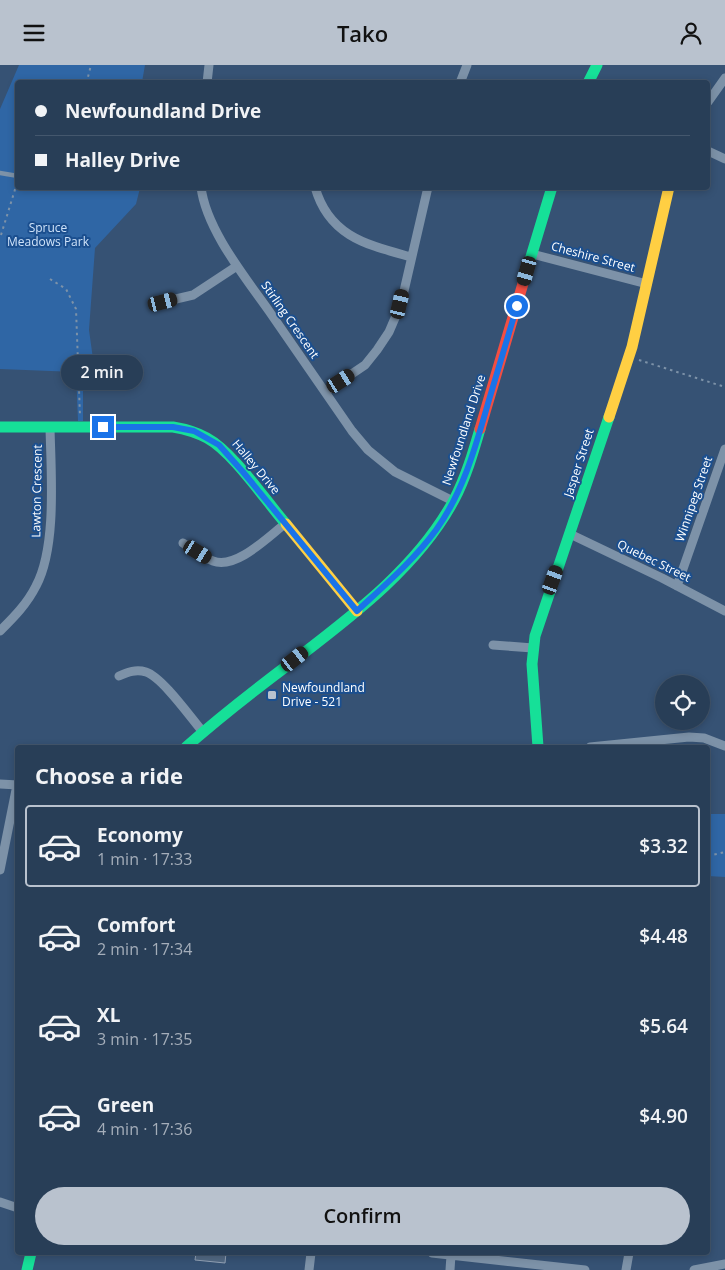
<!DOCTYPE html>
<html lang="en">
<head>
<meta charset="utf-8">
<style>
  body { margin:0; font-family:"Open Sans",sans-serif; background:#30455d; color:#f1f3f6; height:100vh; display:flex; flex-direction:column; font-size:19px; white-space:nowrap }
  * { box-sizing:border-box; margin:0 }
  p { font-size:16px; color:#a5aeba }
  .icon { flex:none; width:28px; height:28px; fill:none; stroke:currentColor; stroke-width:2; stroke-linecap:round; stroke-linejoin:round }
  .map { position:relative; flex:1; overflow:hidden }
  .details { position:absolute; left:15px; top:680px; width:695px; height:510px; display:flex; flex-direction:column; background:#283e57; border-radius:5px; box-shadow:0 2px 8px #0003,0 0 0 1px #44576d }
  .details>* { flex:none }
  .guide { position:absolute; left:15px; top:15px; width:695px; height:110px; border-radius:5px; box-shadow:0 2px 8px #0003,0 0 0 1px #44576d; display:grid; align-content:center; height:110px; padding:0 20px; background:#283e57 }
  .tools { position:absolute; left:655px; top:610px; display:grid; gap:10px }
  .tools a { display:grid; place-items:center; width:55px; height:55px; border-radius:50%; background:#283e57; box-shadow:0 2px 8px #0003,0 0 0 1px #44576d; font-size:25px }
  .end { position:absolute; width:22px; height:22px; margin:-11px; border:6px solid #1a73e8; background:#fff; box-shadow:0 0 0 2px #fff }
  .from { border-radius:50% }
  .bubble { position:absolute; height:35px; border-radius:18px; background:#283e57; box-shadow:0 2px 8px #0003,0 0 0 1px #44576d; font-size:16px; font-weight:600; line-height:35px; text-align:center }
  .car { position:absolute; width:15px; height:30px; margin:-15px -8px; border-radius:6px; box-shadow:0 0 4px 1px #0007; background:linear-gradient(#222 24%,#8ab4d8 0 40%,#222 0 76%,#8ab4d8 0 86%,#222 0) }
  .guide b { display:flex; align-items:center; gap:18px; height:48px; font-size:19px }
  .guide b+b { border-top:1px solid #44576d }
  .guide i { width:12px; height:12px; background:#f1f3f6 }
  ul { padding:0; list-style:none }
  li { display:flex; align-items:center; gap:15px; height:82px; margin:0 10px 8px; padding:0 10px; border:2px solid transparent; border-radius:5px }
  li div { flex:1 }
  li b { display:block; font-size:19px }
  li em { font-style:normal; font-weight:600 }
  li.on { border-color:#b9c2ce }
  li>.icon { width:45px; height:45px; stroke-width:1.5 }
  h2 { padding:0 20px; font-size:22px; line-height:60px }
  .primary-button { display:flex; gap:10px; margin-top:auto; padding:10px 20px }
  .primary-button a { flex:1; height:58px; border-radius:30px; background:#b9c2ce; color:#111; font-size:20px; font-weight:600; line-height:58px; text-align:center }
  header { display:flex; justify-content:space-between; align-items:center; height:65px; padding:0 20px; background:#b9c2ce; color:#111; font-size:22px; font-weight:600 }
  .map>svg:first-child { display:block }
</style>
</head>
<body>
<header><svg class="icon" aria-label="menu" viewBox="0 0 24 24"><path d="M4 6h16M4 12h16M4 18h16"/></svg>Tako<svg class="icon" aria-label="person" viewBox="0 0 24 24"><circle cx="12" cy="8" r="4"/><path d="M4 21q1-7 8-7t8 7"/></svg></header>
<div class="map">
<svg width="725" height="1205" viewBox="0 0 725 1205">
  <rect width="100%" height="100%" fill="#365274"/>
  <path fill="#2f66a5" d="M 19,0 L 145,0 L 142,17 L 18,18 L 18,122 L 140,123 L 136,139 L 95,183 L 89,265 L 94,301 L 83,307 L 83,356 L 78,356 L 76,307 L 0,304 L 0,44 Z
    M 708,749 L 725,749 L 725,812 L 708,811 Z"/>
  <path fill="#526984" stroke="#92a2b6" d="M 196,1188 L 226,1188 L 225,1198 L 195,1195 Z"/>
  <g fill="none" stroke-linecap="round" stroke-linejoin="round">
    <path stroke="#7d92a8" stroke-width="2" stroke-dasharray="2.5 4" stroke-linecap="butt" d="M 90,18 L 88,12 L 91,0
      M 1,170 L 17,118
      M 50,214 L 66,224 L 76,244 L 80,351
      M 639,295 L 725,322
      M 708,791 L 725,787"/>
    <path stroke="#7d92a8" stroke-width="4.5" d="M 0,108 L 18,111"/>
    <path stroke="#7d92a8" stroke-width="9" d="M 207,18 L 209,0
      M 460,18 L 467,0
      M 708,37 L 725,13
      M 708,86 L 725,94
      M 201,122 C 206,164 245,212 269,246 C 297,286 324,326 352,366 L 368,385 L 395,407 L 453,436
      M 315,122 C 329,172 368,180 411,192
      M 532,189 L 647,219
      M 163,237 L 193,230 L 237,201
      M 325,327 L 365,300 L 377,285 L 389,267 L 401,239 L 428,122
      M 570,469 L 662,513 L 725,546
      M 183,478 C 192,484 202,492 213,496 C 236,505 269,471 286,458
      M 677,521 L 725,384
      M 0,566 C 14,552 27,539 36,521 C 57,482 51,407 50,363
      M 493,580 L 533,583
      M 119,611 C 128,607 136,604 146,607 C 162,612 191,653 203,667
      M 590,682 L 689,672 L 704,673 L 725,681
      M 0,719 L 18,720
      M 0,805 L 17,720
      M 0,1137 L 18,1143
      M 432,1188 L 585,1205
      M 309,1205 L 311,1188
      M 450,1205 L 451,1190
      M 626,1205 L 629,1188
      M 694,1205 L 725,1199"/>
    <path stroke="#16e098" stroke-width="11" d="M 588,18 L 597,0
      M 527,205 L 552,122
      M 0,362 L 173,362 C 185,364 196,367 207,373 C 233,387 265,435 286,459
      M 186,682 C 220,652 256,624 292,597 C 352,551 418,502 454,435 C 466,412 473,388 480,364
      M 538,682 L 532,599 L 535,571 L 609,352
      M 27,1205 L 31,1188"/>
    <path stroke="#ffcf43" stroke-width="11" d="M 609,352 L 632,282 L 669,122
      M 286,459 L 357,546"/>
    <path stroke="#f24e42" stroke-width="11" d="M 480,364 L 527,205"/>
  </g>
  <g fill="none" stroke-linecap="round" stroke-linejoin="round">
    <path stroke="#1a73e8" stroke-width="6" d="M 103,362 L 173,362 L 194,366 L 219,380 L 243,407 L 357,546 C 385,520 414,495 436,465 C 464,426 476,380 489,335 C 498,304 508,272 517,241"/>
  </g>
  <rect fill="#b9c2ce" stroke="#1b4f8f" stroke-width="2" x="267" y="625" width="10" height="10" rx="2.5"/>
  <g text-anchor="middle" stroke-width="4" stroke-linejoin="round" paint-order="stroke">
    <g font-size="12" fill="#cfe3fa" stroke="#1b4f8f">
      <text x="48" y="167">Spruce<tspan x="48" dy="14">Meadows Park</tspan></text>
    </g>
    <g font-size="12" fill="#fff" stroke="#1b4f8f">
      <text transform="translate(593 192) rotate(15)" y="4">Cheshire Street</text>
      <text transform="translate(290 255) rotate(55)" y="4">Stirling Crescent</text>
      <text transform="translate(464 365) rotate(-72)" y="4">Newfoundland Drive</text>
      <text transform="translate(579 398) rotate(-72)" y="4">Jasper Street</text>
      <text transform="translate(256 402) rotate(50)" y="4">Halley Drive</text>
      <text transform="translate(37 426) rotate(-89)" y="4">Lawton Crescent</text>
      <text transform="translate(694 434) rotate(-71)" y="4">Winnipeg Street</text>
      <text transform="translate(654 496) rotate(26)" y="4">Quebec Street</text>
    </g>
    <g font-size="12" fill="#fff" stroke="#1b4f8f" text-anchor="start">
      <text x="282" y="627">Newfoundland<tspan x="282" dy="14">Drive - 521</tspan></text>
    </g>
  </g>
</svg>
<div class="tools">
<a><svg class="icon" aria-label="locate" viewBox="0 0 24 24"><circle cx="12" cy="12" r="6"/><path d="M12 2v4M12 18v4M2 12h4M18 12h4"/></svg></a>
</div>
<i class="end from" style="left:517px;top:241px"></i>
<i class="end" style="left:103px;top:362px"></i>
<div class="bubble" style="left:61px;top:290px;width:82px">2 min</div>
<i class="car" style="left:527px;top:206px;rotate:196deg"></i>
<i class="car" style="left:163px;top:237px;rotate:76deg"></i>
<i class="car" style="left:400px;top:239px;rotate:13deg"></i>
<i class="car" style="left:341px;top:316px;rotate:57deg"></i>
<i class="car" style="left:198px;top:487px;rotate:121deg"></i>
<i class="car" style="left:553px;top:515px;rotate:20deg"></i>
<i class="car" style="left:295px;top:594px;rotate:52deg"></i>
<div class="guide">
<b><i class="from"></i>Newfoundland Drive</b>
<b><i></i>Halley Drive</b>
</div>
<section class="details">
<h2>Choose a ride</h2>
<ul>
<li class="on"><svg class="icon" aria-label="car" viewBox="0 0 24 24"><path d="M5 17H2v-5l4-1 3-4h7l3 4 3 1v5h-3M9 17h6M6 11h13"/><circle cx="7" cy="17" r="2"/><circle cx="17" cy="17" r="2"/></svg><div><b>Economy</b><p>1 min · 17:33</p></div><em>$3.32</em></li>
<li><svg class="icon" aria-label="car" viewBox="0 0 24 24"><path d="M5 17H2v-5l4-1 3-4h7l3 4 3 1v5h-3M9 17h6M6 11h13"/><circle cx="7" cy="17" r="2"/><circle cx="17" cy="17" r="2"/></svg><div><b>Comfort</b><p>2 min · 17:34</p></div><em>$4.48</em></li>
<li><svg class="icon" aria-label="car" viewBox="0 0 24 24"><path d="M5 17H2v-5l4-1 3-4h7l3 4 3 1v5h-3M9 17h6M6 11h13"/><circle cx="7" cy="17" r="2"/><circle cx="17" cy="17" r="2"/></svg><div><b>XL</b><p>3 min · 17:35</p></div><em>$5.64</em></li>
<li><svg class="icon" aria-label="car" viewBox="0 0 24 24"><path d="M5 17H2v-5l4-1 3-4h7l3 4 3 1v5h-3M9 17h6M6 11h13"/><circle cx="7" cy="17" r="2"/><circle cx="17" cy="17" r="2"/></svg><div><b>Green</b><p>4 min · 17:36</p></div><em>$4.90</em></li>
</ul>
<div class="primary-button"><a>Confirm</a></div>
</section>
</div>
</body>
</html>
